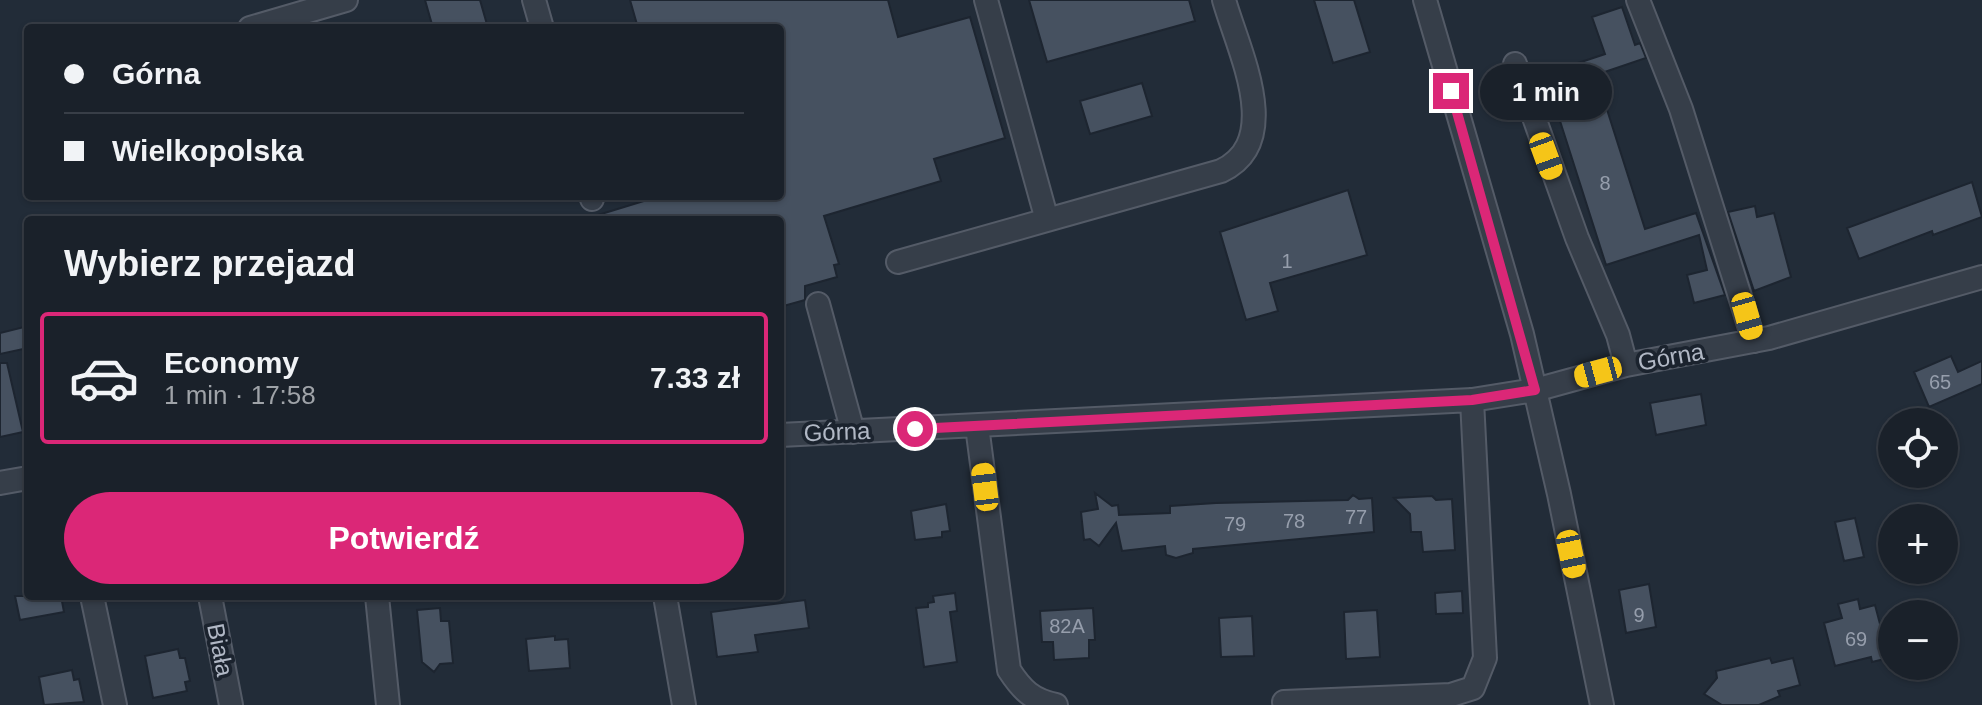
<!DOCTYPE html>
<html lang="pl">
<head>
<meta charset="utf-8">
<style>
  body { margin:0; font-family:Helvetica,sans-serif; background:#232932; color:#f1f3f6; height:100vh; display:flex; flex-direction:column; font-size:30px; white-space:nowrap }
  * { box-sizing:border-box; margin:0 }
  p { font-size:26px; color:#9fa3a8 }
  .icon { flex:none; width:44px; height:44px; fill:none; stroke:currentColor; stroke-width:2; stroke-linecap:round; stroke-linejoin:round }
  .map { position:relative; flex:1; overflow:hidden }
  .side { position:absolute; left:24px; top:216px; width:760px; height:384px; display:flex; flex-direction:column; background:#1a212a; border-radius:8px; box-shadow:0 2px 6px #0004,0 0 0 2px #383e47 }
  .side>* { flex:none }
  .top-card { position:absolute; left:24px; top:24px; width:760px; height:176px; border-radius:8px; box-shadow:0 2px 6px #0004,0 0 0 2px #383e47; display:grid; align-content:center; height:176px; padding:0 40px; background:#1a212a }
  .buttons { position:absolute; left:1878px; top:408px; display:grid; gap:16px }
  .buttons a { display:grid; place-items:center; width:80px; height:80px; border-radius:50%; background:#1a212a; box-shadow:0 2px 6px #0004,0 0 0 2px #383e47; font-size:40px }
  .end { position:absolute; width:36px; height:36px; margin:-18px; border:10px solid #db2777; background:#fff; box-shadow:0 0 0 4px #fff }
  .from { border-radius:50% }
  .bubble { position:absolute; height:56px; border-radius:28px; background:#1a212a; box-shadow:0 2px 6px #0004,0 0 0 2px #383e47; font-size:26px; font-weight:800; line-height:56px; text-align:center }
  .car { position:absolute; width:24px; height:48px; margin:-24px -12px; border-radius:10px; box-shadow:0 0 6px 2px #0007; background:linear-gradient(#f5c518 24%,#345 0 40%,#f5c518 0 76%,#345 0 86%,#f5c518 0) }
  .top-card b { display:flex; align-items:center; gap:28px; height:76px; font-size:30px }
  .top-card b+b { border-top:2px solid #383e47 }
  .top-card i { width:20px; height:20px; background:#f1f3f6 }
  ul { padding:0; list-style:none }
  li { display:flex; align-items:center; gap:24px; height:132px; margin:0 16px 12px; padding:0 24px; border:4px solid transparent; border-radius:8px }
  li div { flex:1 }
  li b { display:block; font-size:30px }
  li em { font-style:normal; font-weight:800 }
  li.active { border-color:#db2777 }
  li>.icon { width:72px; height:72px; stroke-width:1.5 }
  h2 { padding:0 40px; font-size:36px; line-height:96px }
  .action { display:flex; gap:16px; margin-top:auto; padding:16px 40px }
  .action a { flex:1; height:92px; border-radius:48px; background:#db2777; color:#fff; font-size:32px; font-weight:800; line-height:92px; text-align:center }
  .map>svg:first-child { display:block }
</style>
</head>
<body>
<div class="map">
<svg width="1982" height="705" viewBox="0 0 1982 705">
  <rect width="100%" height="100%" fill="#222c38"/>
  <path fill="#465160" stroke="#1d2530" stroke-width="2" d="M 425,0 L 480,0 L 488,28 L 433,28 Z
    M 630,0 L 888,0 L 898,37 L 970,17 L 1005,138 L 934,159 L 941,181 L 824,216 L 839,264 L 834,265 L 837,277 L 805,286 L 805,300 L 780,307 L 780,220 L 599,220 L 598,215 L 660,196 L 780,196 L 780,28 L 638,28 Z
    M 1029,0 L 1189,0 L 1195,21 L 1047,62 Z
    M 1314,0 L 1354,0 L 1370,52 L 1333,63 Z
    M 1622,7 L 1635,45 L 1640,43 L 1646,58 L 1596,75 L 1645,229 L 1696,213 L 1725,295 L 1694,303 L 1687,275 L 1707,270 L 1699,235 L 1606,265 L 1545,74 L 1605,54 L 1592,17 Z
    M 1142,83 L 1152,116 L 1090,134 L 1080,101 Z
    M 1972,182 L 1982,217 L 1933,235 L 1932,231 L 1859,259 L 1847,228 Z
    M 1348,190 L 1367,255 L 1270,283 L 1278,311 L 1246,320 L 1220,232 Z
    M 1755,206 L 1757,217 L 1774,213 L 1791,277 L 1754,291 L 1728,212 Z
    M 28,326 L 28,348 L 0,354 L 0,333 Z
    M 1951,356 L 1958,372 L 1982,361 L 1982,384 L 1929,407 L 1914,372 Z
    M 0,363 L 7,363 L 23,432 L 0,437 Z
    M 1701,394 L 1706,425 L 1656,435 L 1650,403 Z
    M 1095,493 L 1112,506 L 1118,505 L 1119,515 L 1170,513 L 1170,506 L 1216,503 L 1348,500 L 1353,495 L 1359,499 L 1372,498 L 1374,532 L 1193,549 L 1193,553 L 1176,558 L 1166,555 L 1165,546 L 1122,551 L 1116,523 L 1099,546 L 1090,539 L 1084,540 L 1081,512 L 1098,509 Z
    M 1432,496 L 1436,500 L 1452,499 L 1455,550 L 1423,552 L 1421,532 L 1411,532 L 1410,514 L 1394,498 Z
    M 946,504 L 950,531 L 942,532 L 942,537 L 915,540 L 911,511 Z
    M 1855,518 L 1864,557 L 1844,561 L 1835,522 Z
    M 1649,584 L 1656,627 L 1626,633 L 1619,590 Z
    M 1462,591 L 1463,613 L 1436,614 L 1435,593 Z
    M 955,593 L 957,611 L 950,612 L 957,662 L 924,667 L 916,608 L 928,607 L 928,603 L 934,602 L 933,596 Z
    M 15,596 L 61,596 L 64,612 L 20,620 Z
    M 1858,599 L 1860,609 L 1875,605 L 1889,658 L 1872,662 L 1871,657 L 1835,666 L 1824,623 L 1842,618 L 1838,604 Z
    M 805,600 L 809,628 L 755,635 L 758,652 L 717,657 L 711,612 Z
    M 440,608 L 441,621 L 449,621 L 453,663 L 440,664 L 434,672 L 422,662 L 417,610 Z
    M 1093,608 L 1095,640 L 1089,640 L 1089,658 L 1054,660 L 1053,642 L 1042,642 L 1040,611 Z
    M 1377,610 L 1380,657 L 1346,659 L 1344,612 Z
    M 1252,616 L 1254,656 L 1221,657 L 1219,618 Z
    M 555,636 L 555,640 L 568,639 L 570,668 L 529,671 L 526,639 Z
    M 178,649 L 180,658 L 185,658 L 190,681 L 185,682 L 187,691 L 153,698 L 145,656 Z
    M 1770,658 L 1772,663 L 1793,658 L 1800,685 L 1778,691 L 1780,696 L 1759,705 L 1722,705 L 1704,694 L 1717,678 L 1716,671 Z
    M 72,670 L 74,680 L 79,679 L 84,702 L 44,705 L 39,677 Z"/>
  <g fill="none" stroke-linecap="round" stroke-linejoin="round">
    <defs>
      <path id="minor" d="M 534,0 L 542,28
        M 986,0 L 1047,220 L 1221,171 C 1285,141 1238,50 1224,0
        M 1425,0 L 1522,334 L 1559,494 L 1602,705
        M 1638,0 L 1681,109 L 1754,341
        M 250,28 L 346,0
        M 1515,64 L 1577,238 L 1618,335 L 1626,365
        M 591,196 L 592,199
        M 898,262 L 1047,220
        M 818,304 L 853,432
        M 977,426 L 1009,670 C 1022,690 1032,700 1056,705
        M 780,435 L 1472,400 L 1535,390 L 1626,365 L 1769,338 L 1982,277
        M 0,483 L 28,478
        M 92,596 L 115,705
        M 210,596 L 231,705
        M 377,596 L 388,705
        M 665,596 L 684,705
        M 1284,702 L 1451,695 L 1473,688 L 1485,658 L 1472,400"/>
    </defs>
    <use href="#minor" stroke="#545b67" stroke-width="26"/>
    <use href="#minor" stroke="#363e49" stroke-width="22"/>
  </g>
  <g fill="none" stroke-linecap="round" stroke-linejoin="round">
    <path stroke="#db2777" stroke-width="10" d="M 915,429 L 1472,400 L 1535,390 L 1451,91"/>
  </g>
  <g text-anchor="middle" stroke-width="7" stroke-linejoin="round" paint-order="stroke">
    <g font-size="20" fill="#969eac">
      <text x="1605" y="190">8</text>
      <text x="1287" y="268">1</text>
      <text x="1940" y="389">65</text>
      <text x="1356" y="524">77</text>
      <text x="1294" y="528">78</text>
      <text x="1235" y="531">79</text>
      <text x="1639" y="622">9</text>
      <text x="1067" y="633">82A</text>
      <text x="1856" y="646">69</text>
    </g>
    <g font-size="24" fill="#b1b8c5" stroke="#1b232e">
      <text transform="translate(1671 357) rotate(-10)" y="8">Górna</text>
      <text transform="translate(837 432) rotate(-2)" y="8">Górna</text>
      <text transform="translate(220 650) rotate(79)" y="8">Biała</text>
    </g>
  </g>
</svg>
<div class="buttons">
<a><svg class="icon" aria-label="locate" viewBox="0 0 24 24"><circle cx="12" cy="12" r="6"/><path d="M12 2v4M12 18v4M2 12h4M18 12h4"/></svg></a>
<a>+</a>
<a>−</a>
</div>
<i class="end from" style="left:915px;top:429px"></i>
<i class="end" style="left:1451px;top:91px"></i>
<div class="bubble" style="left:1480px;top:64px;width:132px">1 min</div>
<i class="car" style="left:1546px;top:156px;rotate:160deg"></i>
<i class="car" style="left:1747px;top:316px;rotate:164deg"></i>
<i class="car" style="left:1598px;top:372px;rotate:255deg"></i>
<i class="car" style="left:985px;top:487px;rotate:353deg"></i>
<i class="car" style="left:1571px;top:554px;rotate:168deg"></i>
<div class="top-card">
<b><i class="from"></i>Górna</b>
<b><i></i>Wielkopolska</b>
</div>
<section class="side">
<h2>Wybierz przejazd</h2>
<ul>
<li class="active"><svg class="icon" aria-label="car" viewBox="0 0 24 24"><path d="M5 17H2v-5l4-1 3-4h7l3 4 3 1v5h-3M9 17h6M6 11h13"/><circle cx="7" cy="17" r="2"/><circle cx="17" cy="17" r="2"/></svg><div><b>Economy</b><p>1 min · 17:58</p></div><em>7.33 zł</em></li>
</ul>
<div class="action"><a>Potwierdź</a></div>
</section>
</div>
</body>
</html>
